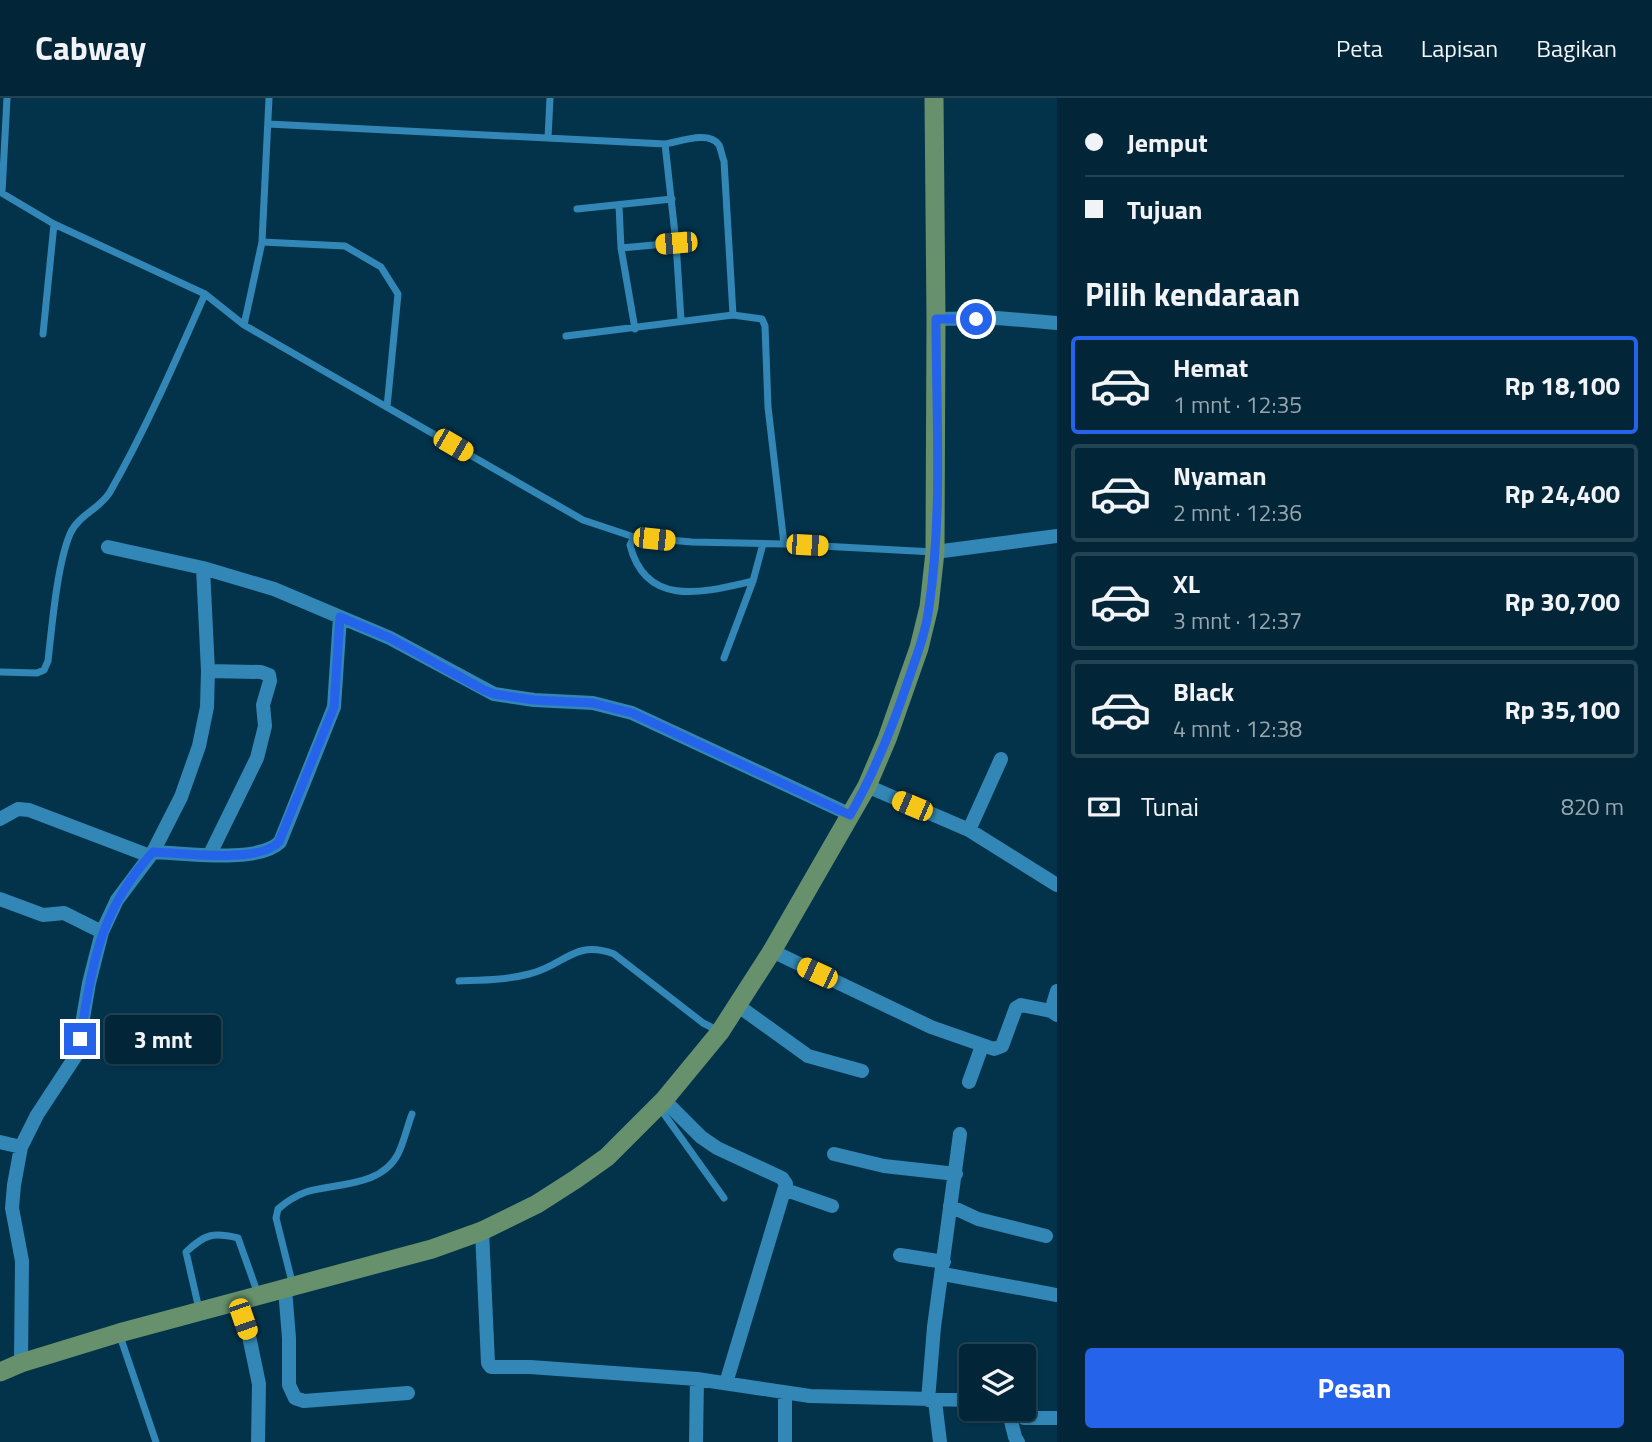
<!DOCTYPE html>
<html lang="id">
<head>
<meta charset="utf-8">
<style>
  body { margin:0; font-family:"Titillium Web",sans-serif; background:#103243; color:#f1f3f6; height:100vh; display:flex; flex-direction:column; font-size:26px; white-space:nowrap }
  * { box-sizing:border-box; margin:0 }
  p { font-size:23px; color:#96a5ae }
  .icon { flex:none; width:38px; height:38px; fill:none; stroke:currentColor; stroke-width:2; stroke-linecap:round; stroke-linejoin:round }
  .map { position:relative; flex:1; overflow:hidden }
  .panel { display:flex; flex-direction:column; background:#022638; width:595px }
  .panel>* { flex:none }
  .guide { display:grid; align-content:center; height:154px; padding:0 28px; background:#022638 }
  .controls { position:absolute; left:959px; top:1246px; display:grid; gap:14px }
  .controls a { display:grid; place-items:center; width:77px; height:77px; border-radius:7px; background:#022638; box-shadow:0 2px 5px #0004,0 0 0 2px #234353; font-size:35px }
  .end { position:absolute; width:32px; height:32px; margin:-16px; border:9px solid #2563eb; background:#fff; box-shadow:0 0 0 4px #fff }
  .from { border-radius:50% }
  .bubble { position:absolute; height:49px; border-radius:7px; background:#022638; box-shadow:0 2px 5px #0004,0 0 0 2px #234353; font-size:23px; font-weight:700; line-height:49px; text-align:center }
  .car { position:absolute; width:21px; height:42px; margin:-21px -10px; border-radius:9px; box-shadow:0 0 5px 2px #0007; background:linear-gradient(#f5c518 24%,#345 0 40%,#f5c518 0 76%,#345 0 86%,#f5c518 0) }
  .guide b { display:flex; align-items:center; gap:24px; height:66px; font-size:26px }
  .guide b+b { border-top:2px solid #234353 }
  .guide i { width:18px; height:18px; background:#f1f3f6 }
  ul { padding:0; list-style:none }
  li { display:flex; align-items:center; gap:21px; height:98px; margin:0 14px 10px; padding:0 14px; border:4px solid #234353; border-radius:7px }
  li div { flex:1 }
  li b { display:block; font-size:26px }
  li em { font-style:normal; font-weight:700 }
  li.active { border-color:#2563eb }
  li>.icon { width:63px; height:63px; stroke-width:1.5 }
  h2 { padding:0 28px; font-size:32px; line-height:84px }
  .pay { display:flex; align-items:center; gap:18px; height:77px; padding:0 28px; font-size:26px }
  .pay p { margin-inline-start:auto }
  .action { display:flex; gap:14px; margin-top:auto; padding:14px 28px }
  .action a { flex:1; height:80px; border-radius:7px; background:#2563eb; color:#fff; font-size:28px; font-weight:700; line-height:80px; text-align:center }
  header { display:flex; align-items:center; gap:42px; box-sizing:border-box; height:98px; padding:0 35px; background:#022638; border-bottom:2px solid #234353 }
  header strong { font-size:33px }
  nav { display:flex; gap:38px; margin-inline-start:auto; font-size:24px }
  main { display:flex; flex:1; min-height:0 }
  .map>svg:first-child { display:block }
</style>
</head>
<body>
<header>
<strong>Cabway</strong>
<nav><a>Peta</a><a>Lapisan</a><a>Bagikan</a></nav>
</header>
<main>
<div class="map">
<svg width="1057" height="1344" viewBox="0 0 1057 1344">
  <rect width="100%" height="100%" fill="#03334b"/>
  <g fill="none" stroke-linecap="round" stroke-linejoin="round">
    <path stroke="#3287b6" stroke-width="7" d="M 268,26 L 665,46 C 679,44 709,32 719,47 C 721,51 722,59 724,63 L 733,217 L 762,221 L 765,228 L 768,309 L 784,446 L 934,454
      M 548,40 L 550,0
      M 665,46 L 676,145 L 681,222
      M 0,94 L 54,126 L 205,196 L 244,227 L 583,422 L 634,439 L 692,444 L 784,446
      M 2,95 L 7,0
      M 619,108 L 621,150 L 635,231
      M 577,111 L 672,101
      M 262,144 L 345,148 L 381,169 L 398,196 L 387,309
      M 621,150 L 676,145
      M 244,227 L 262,144 L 269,0
      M 43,236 L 54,126
      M 566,238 L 733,217
      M 634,439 L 630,447 C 646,511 705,494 753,483
      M 724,560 L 753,483 L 763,446
      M 0,574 L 37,575 L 44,572 L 48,563 C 52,528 57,467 70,436 C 78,417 100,411 110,394 C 146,331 175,264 205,196
      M 459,883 C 482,882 506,882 529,876 C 565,868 573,841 614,856 L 703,925 L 719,933
      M 659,1009 L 724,1100
      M 293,1188 L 276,1120 L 278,1111 C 286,1104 295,1098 306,1094 C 336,1085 381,1089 398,1056 C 404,1044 407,1029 412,1016
      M 199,1211 L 186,1154 C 205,1136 213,1134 238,1140 L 258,1196
      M 119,1235 L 156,1344"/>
    <path stroke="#3287b6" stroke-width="14" d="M 936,221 L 997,220 L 1057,225
      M 108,449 L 203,470 L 274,491 L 390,540 L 494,596 L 534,602 L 593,605 L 632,615 L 851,717
      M 935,454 L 1057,438
      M 208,573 L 261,574 L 269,577 L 270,583 L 263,607 L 265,628 L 257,660 L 210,756
      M 867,688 L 969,732 L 1057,787
      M 0,721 L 18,711 L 29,712 L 150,758
      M 969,732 L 1001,661
      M 153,754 C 183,755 258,766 280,744 L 334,609 L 340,519
      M 0,801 L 43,817 L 64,815 L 102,834
      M 772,853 L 931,929 L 994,951 L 1002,948 L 1016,910 L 1021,907 L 1051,913 L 1057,917
      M 737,907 L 808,958 L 862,973
      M 1051,913 L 1057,893
      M 969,984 L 982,948
      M 664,1002 L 701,1039 L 717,1050 L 782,1080 L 786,1086 L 726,1285
      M 0,1044 L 21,1049
      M 834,1056 L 884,1068 L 956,1076
      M 786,1092 L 832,1108
      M 950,1108 L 978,1121 L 1046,1138
      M 482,1133 L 488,1265 L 491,1269 L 530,1269 L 697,1281 L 810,1298 L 971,1302
      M 900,1157 L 944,1164
      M 943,1176 L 1057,1197
      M 285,1191 L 289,1240 L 289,1287 L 295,1300 L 304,1303 L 408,1295
      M 237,1204 L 249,1238 L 259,1286 L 258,1344
      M 21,1265 L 22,1163 L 12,1110 L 14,1087 L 21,1049 L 37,1017 L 77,956 L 89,885 L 102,834 L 117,802 L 153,754 L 181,699 L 199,648 L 207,609 L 208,573 L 203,470
      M 785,1295 L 785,1344
      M 928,1302 L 934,1229 L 960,1036
      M 935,1303 L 940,1344
      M 1008,1311 L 1015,1339 L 1018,1344
      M 1024,1320 L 1057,1320
      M 696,1344 L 697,1281"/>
    <path stroke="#66916c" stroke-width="19" d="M 0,1274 L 21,1265 L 119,1235 L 432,1151 L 482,1133 L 537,1106 L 576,1081 L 607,1059 L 664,1002 L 720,934 L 772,853 L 867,688 L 887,641 L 919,550 L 929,509 L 935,454 L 936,221 L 934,0"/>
  </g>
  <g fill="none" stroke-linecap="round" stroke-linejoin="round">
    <path stroke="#2563eb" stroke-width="9" d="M 80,941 C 93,865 99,813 153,754 C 183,755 258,766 279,744 L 334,609 L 340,519 L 390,540 L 484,592 L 494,596 L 534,602 L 593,605 L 632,615 L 850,717 C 875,674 893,628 909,580 C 917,557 926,533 929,509 C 943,414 936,316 936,221 L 976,221"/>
  </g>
</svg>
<div class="controls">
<a><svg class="icon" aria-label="layers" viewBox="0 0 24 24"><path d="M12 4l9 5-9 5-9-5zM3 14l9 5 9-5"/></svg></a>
</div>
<i class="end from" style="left:976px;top:221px"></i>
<i class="end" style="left:80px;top:941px"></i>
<div class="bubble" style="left:105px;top:917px;width:116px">3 mnt</div>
<i class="car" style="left:676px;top:145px;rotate:265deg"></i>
<i class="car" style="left:453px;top:347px;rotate:120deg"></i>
<i class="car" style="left:654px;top:441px;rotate:96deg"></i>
<i class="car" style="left:807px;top:447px;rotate:93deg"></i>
<i class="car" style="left:912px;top:708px;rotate:293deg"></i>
<i class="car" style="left:817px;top:875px;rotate:295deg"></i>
<i class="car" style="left:243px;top:1221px;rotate:161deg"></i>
</div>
<section class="panel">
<div class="guide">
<b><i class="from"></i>Jemput</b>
<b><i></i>Tujuan</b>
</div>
<h2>Pilih kendaraan</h2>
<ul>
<li class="active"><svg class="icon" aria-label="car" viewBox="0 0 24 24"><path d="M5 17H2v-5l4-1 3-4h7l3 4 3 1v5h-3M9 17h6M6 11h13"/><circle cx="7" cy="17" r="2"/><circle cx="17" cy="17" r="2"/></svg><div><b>Hemat</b><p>1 mnt · 12:35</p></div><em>Rp 18,100</em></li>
<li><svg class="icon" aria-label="car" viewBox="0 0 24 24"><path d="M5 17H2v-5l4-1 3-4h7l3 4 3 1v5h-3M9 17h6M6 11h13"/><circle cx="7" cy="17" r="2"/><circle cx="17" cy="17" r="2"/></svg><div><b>Nyaman</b><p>2 mnt · 12:36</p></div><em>Rp 24,400</em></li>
<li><svg class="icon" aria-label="car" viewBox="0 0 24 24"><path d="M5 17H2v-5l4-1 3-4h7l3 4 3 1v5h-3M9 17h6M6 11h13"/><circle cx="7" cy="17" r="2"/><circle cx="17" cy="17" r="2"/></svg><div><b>XL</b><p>3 mnt · 12:37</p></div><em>Rp 30,700</em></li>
<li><svg class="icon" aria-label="car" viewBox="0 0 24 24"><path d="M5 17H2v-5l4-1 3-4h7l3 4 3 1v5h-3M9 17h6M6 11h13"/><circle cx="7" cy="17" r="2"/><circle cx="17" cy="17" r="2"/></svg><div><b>Black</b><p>4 mnt · 12:38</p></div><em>Rp 35,100</em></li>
</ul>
<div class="pay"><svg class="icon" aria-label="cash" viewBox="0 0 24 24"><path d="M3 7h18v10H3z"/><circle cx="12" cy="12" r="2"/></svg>Tunai<p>820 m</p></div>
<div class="action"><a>Pesan</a></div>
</section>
</main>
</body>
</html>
